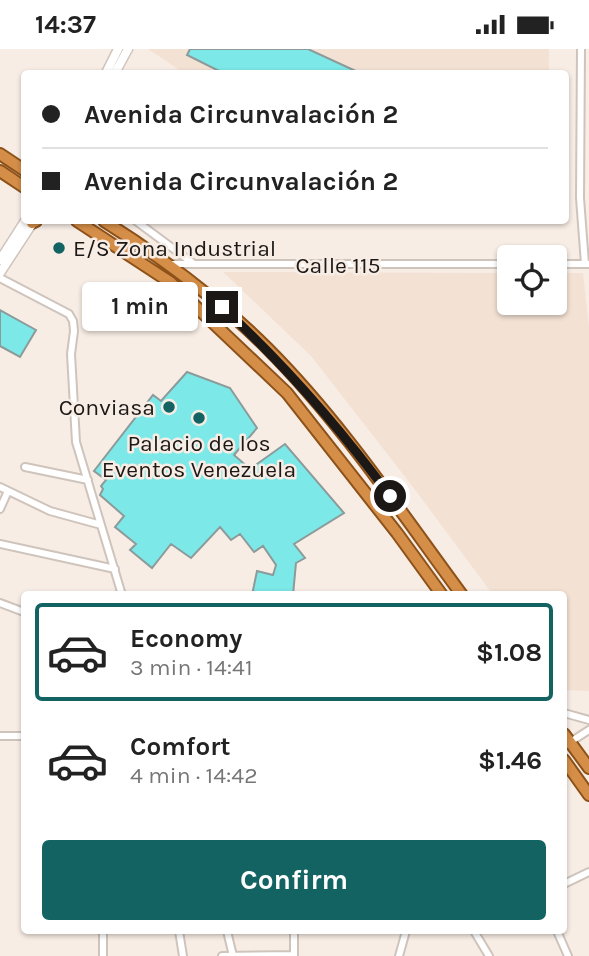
<!DOCTYPE html>
<html lang="en">
<head>
<meta charset="utf-8">
<style>
  body { margin:0; font-family:Karla,sans-serif; background:#f6f6f6; color:#222; height:100vh; display:flex; flex-direction:column; font-size:26px; white-space:nowrap }
  * { box-sizing:border-box; margin:0 }
  p { font-size:23px; color:#767676 }
  .icon { flex:none; width:38px; height:38px; fill:none; stroke:currentColor; stroke-width:2; stroke-linecap:round; stroke-linejoin:round }
  .map { position:relative; flex:1; overflow:hidden }
  .details { position:absolute; left:21px; top:542px; width:546px; height:343px; display:flex; flex-direction:column; background:#fff; border-radius:7px; box-shadow:0 2px 5px #0004 }
  .details>* { flex:none }
  .hud { position:absolute; left:21px; top:21px; width:548px; height:154px; border-radius:7px; box-shadow:0 2px 5px #0004; display:grid; align-content:center; height:154px; padding:0 21px; background:#fff }
  .fabs { position:absolute; left:497px; top:196px; display:grid; gap:14px }
  .fabs a { display:grid; place-items:center; width:70px; height:70px; border-radius:7px; background:#fff; box-shadow:0 2px 5px #0004; font-size:35px }
  .end { position:absolute; width:32px; height:32px; margin:-16px; border:9px solid #1c1816; background:#fff; box-shadow:0 0 0 4px #fff }
  .from { border-radius:50% }
  .bubble { position:absolute; height:49px; border-radius:7px; background:#fff; box-shadow:0 2px 5px #0004; font-size:23px; font-weight:700; line-height:49px; text-align:center }
  .hud b { display:flex; align-items:center; gap:24px; height:66px; font-size:26px }
  .hud b+b { border-top:2px solid #e0e0e0 }
  .hud i { width:18px; height:18px; background:#222 }
  ul { padding:12px 0 0; list-style:none }
  li { display:flex; align-items:center; gap:21px; height:98px; margin:0 14px 10px; padding:0 7px; border:4px solid transparent; border-radius:7px }
  li div { flex:1 }
  li b { display:block; font-size:26px }
  li em { font-style:normal; font-weight:700 }
  li.on { border-color:#136363 }
  li>.icon { width:63px; height:63px; stroke-width:1.5 }
  .cta { display:flex; gap:14px; margin-top:auto; padding:14px 21px }
  .cta a { flex:1; height:80px; border-radius:7px; background:#136363; color:#fff; font-size:28px; font-weight:700; line-height:80px; text-align:center }
  .status { display:flex; justify-content:space-between; align-items:center; height:49px; padding:0 35px; background:#fff; direction:ltr }
  .status svg { height:19px; fill:currentColor }
  .map>svg:first-child { display:block }
</style>
</head>
<body>
<div class="status"><b>14:37</b><svg viewBox="0 0 49 12"><path d="M0 12V9h3v3zM5 12V6h3v6zM10 12V3h3v9zM15 12V0h3v12zM26 1h20v11H26zM47 4h2v5h-2z"/></svg></div>
<div class="map">
<svg width="589" height="907" viewBox="0 0 589 907">
  <rect width="100%" height="100%" fill="#f8ede5"/>
  <path fill="#f3e1d4" d="M 148,0 L 549,0 L 549,24 L 184,24 Z
    M 223,223 L 509,224 L 509,254 L 555,254 L 555,224 L 583,224 L 589,278 L 589,642 L 564,641 L 564,546 L 493,546 L 413,438 L 311,307 Z"/>
  <path fill="#7ce8e8" stroke="#8c9b9a" stroke-width="2" d="M 190,0 L 308,0 L 360,24 L 223,24 L 187,6 Z
    M 0,261 L 36,281 L 20,308 L 0,297 Z
    M 187,323 L 230,339 L 257,379 L 234,406 L 250,420 L 285,395 L 344,464 L 294,495 L 305,509 L 296,514 L 293,546 L 252,546 L 257,522 L 273,526 L 276,516 L 263,497 L 254,503 L 240,485 L 231,491 L 220,478 L 191,509 L 171,495 L 152,519 L 130,501 L 136,495 L 115,478 L 124,467 L 100,446 L 103,440 L 101,437 L 106,431 L 94,422 L 153,346 L 161,352 Z"/>
  <g fill="none" stroke-linecap="round" stroke-linejoin="round">
    <defs>
      <path id="minor" d="M 581,0 L 580,149 L 585,215
        M 136,172 L 194,215
        M 169,215 L 509,215
        M 555,215 L 588,215
        M 0,229 L 69,265 L 73,272 L 74,282 L 71,305 L 76,393 L 122,546
        M 25,418 L 88,431
        M 0,438 L 50,462 L 101,476
        M 0,460 L 8,442
        M 0,495 L 115,520
        M 0,554 L 24,563
        M 564,664 L 589,671
        M 0,687 L 24,687
        M 564,697 L 589,681
        M 564,835 L 589,823
        M 103,882 L 103,907
        M 179,882 L 183,907
        M 227,882 L 233,907
        M 474,882 L 489,907
        M 557,882 L 568,907
        M 222,907 L 294,906
        M 294,907 L 294,882
        M 399,907 L 406,882"/>
      <path id="tertiary" d="M 106,24 L 118,0
        M 115,24 L 128,0
        M 0,211 L 25,172
        M 0,224 L 34,172"/>
      <path id="trunk" d="M 0,105 L 24,121
        M 0,122 L 24,138
        M 77,172 L 170,233 L 287,344 L 397,484 L 442,546
        M 104,172 C 161,208 219,251 267,299 C 341,373 400,462 462,546
        M 32,174 L 36,172
        M 564,685 L 589,719
        M 564,711 L 589,746"/>
    </defs>
    <use href="#minor" stroke="#cfc4bc" stroke-width="10"/>
    <use href="#tertiary" stroke="#cfc4bc" stroke-width="11"/>
    <use href="#trunk" stroke="#8d5219" stroke-width="14"/>
    <use href="#minor" stroke="#fff" stroke-width="6"/>
    <use href="#tertiary" stroke="#fff" stroke-width="8"/>
    <use href="#trunk" stroke="#d48e48" stroke-width="10"/>
  </g>
  <g fill="none" stroke-linecap="round" stroke-linejoin="round">
    <path stroke="#1c1816" stroke-width="9" d="M 222,258 C 284,315 340,379 390,447"/>
  </g>
  <g fill="#136363" stroke="#f8ede5" stroke-width="2.5">
    <circle cx="59" cy="199" r="7"/>
    <circle cx="169" cy="358" r="7"/>
    <circle cx="199" cy="369" r="7"/>
  </g>
  <g text-anchor="middle" stroke-width="5" stroke-linejoin="round" paint-order="stroke">
    <g font-size="23" fill="#1c1816" stroke="#f8ede5" text-anchor="start">
      <text x="73" y="207">E/S Zona Industrial</text>
      <text x="155" y="366" text-anchor="end">Conviasa</text>
      <text x="199" y="402" text-anchor="middle">Palacio de los<tspan x="199" dy="26">Eventos Venezuela</tspan></text>
    </g>
    <g font-size="23" fill="#1c1816" stroke="#f8ede5">
      <text x="338" y="224">Calle 115</text>
    </g>
  </g>
</svg>
<div class="fabs">
<a><svg class="icon" aria-label="locate" viewBox="0 0 24 24"><circle cx="12" cy="12" r="6"/><path d="M12 2v4M12 18v4M2 12h4M18 12h4"/></svg></a>
</div>
<i class="end from" style="left:390px;top:447px"></i>
<i class="end" style="left:222px;top:258px"></i>
<div class="bubble" style="left:82px;top:233px;width:116px">1 min</div>
<div class="hud">
<b><i class="from"></i>Avenida Circunvalación 2</b>
<b><i></i>Avenida Circunvalación 2</b>
</div>
<section class="details">
<ul>
<li class="on"><svg class="icon" aria-label="car" viewBox="0 0 24 24"><path d="M5 17H2v-5l4-1 3-4h7l3 4 3 1v5h-3M9 17h6M6 11h13"/><circle cx="7" cy="17" r="2"/><circle cx="17" cy="17" r="2"/></svg><div><b>Economy</b><p>3 min · 14:41</p></div><em>$1.08</em></li>
<li><svg class="icon" aria-label="car" viewBox="0 0 24 24"><path d="M5 17H2v-5l4-1 3-4h7l3 4 3 1v5h-3M9 17h6M6 11h13"/><circle cx="7" cy="17" r="2"/><circle cx="17" cy="17" r="2"/></svg><div><b>Comfort</b><p>4 min · 14:42</p></div><em>$1.46</em></li>
</ul>
<div class="cta"><a>Confirm</a></div>
</section>
</div>
</body>
</html>
